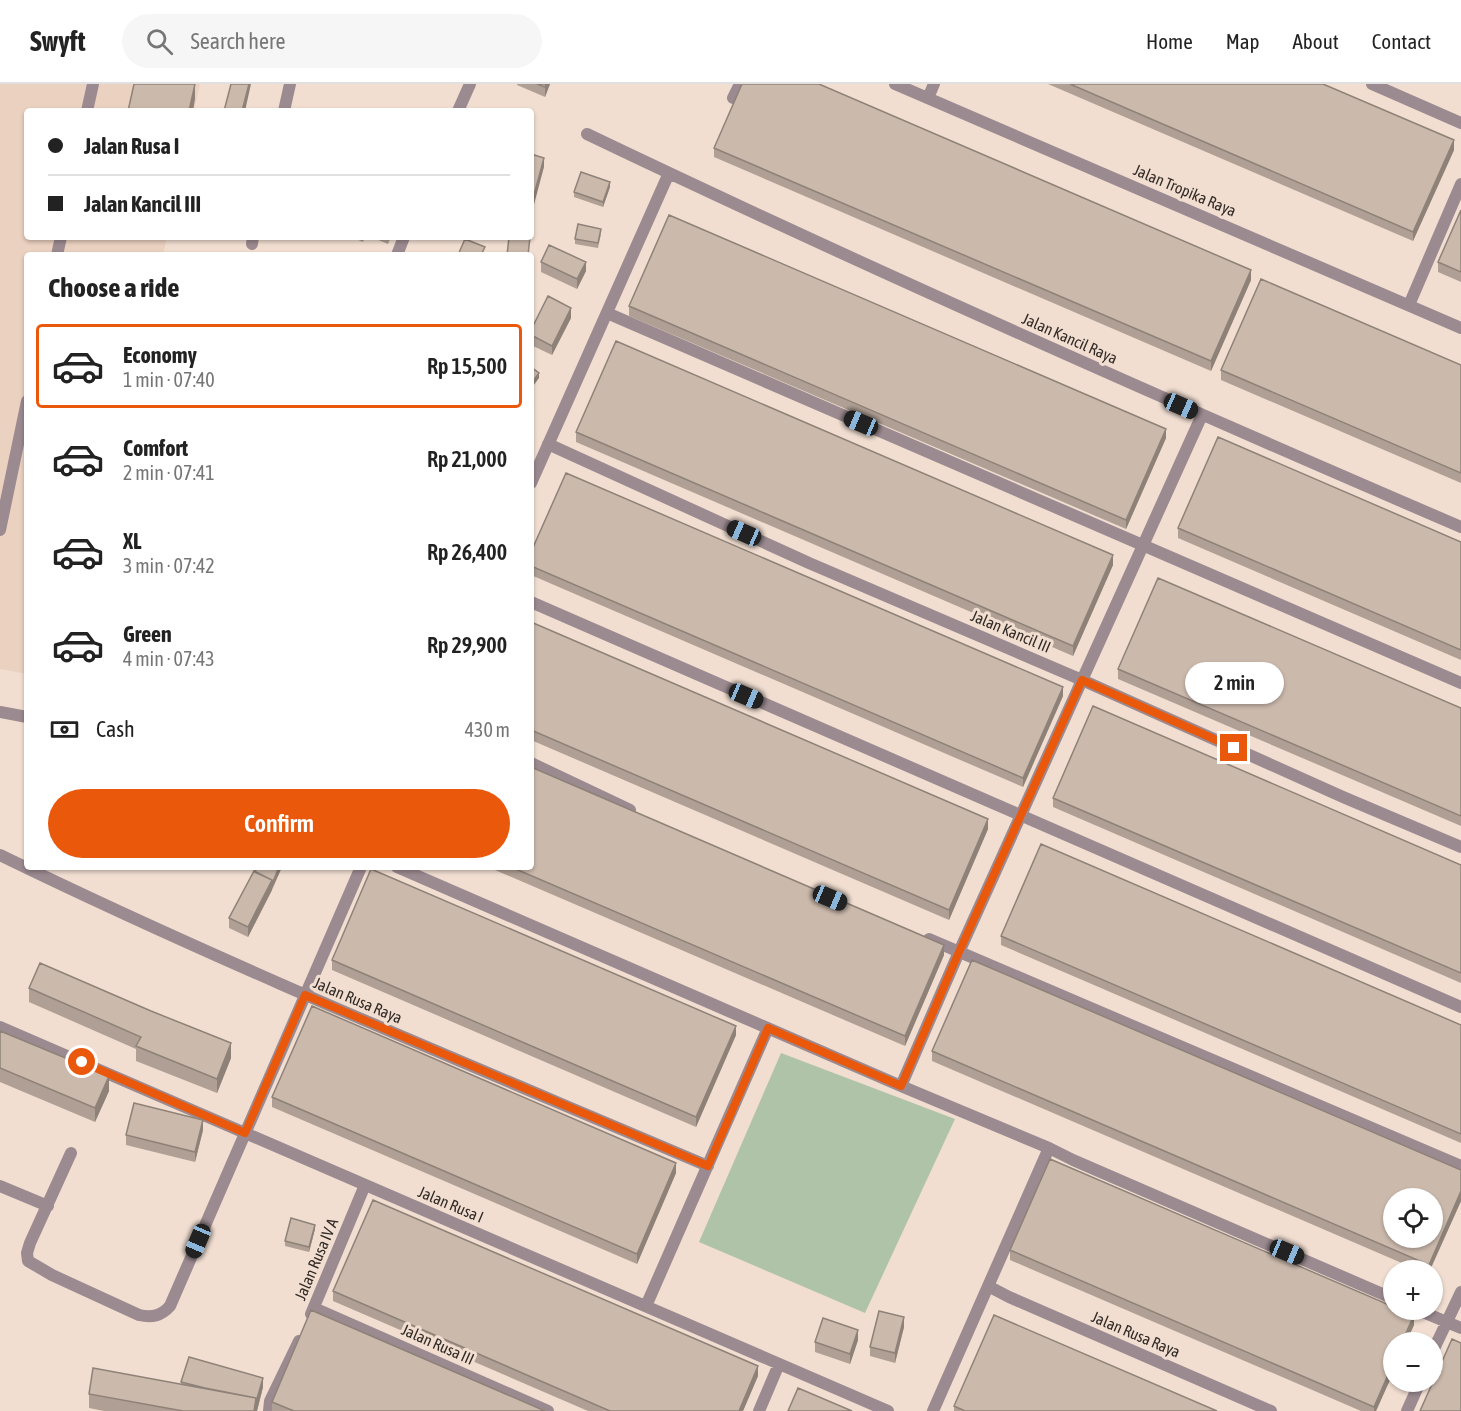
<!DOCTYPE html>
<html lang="en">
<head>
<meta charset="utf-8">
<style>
  body { margin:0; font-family:"Asap Condensed",sans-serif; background:#f6f6f6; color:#222; height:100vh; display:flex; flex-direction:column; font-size:22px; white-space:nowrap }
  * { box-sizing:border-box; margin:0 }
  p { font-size:20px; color:#767676 }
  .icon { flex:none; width:33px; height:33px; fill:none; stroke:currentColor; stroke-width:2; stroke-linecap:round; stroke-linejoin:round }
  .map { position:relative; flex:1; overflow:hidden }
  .side { position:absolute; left:24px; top:168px; width:510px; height:618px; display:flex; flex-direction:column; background:#fff; border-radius:6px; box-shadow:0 2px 4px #0004 }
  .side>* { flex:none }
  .guide { position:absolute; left:24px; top:24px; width:510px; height:132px; border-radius:6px; box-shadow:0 2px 4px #0004; display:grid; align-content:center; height:132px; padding:0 24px; background:#fff }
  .buttons { position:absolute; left:1383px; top:1104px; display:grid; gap:12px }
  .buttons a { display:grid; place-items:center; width:60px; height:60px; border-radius:50%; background:#fff; box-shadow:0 2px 4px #0004; font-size:30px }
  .end { position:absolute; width:27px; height:27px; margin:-14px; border:8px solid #ea580c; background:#fff; box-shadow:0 0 0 3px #fff }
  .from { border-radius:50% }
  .bubble { position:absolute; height:42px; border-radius:21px; background:#fff; box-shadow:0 2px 4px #0004; font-size:20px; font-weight:600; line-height:42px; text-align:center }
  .car { position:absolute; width:18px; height:36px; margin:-18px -9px; border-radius:8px; box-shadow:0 0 4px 2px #0007; background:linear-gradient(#222 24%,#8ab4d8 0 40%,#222 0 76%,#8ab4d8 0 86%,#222 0) }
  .guide b { display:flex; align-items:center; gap:21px; height:57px; font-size:22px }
  .guide b+b { border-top:2px solid #e0e0e0 }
  .guide i { width:15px; height:15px; background:#222 }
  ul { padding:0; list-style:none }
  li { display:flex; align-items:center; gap:18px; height:84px; margin:0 12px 9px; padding:0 12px; border:3px solid transparent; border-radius:6px }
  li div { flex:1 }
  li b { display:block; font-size:22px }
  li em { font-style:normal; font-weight:600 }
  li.selected { border-color:#ea580c }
  li>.icon { width:54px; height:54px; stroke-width:1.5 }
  h2 { padding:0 24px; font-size:27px; line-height:72px }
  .pay { display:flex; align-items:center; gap:15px; height:66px; padding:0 24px; font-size:22px }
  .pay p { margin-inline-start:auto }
  .primary-button { display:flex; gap:12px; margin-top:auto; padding:12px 24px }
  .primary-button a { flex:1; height:69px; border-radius:36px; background:#ea580c; color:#fff; font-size:24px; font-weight:600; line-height:69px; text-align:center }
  header { display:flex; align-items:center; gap:36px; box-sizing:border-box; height:84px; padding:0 30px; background:#fff; border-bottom:2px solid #e0e0e0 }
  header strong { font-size:28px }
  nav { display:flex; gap:33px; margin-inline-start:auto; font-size:21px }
  .search { width:420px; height:54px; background:#f6f6f6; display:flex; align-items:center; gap:15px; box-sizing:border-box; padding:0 21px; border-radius:33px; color:#767676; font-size:22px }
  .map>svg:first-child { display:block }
</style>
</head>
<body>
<header>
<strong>Swyft</strong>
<div class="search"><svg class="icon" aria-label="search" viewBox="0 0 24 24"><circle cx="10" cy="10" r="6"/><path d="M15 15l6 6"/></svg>Search here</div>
<nav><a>Home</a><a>Map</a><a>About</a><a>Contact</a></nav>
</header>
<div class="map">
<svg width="1461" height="1327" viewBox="0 0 1461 1327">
  <rect width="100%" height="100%" fill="#f1ded1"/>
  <path fill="#ebd1c0" d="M 0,0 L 200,0 L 194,27 L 27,27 L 27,153 L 167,153 L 163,171 L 27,171 L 27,590 L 0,585 Z"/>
  <path fill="#afc3a8" d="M 781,969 L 955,1035 L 865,1229 L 699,1158 Z"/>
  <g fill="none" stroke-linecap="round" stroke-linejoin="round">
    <path stroke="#9b8a90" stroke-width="12" d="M 895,0 L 1461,244
      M 1372,0 L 1461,39
      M 733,14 L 740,0
      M 928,14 L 934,0
      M 87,27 L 93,0
      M 284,27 L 290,0
      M 458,27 L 470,0
      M 587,50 C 875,188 1168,317 1461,443
      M 252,160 L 253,153
      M 57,171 L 61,153
      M 397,171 L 404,153
      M 1409,221 L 1461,100
      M 607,229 L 1461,599
      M 548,360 L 809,479 L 1082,596 L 1343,713 L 1461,763
      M 531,399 L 669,89
      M 0,446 L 27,317
      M 531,518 L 1461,923
      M 0,628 L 27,633
      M 531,679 L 630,726
      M 0,771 C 232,884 471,981 708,1082
      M 397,783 L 901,1002 L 1049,1064 L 1073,1076 L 1394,1215
      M 929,855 L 1461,1082
      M 0,943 L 888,1327
      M 901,1002 L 959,868 L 1202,331
      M 71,1069 L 30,1159 L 27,1169 L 28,1177 L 52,1191 L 139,1231 C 152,1234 161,1232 170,1222 L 361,783
      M 0,1102 L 48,1122
      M 988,1202 L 1009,1213 L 1271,1327
      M 646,1222 L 768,944
      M 314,1224 L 548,1327
      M 1418,1226 L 1461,1244
      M 311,1230 L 365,1101
      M 1432,1269 L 1461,1208
      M 269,1327 L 270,1317 L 299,1257
      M 759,1327 L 779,1280
      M 933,1327 L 1049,1064
      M 1407,1327 L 1420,1298"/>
  </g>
  <path fill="#af9f94" d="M 517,0 L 550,0 L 545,13 L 517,1 Z
    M 1048,0 L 1323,0 L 1454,66 L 1413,157 Z
    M 714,64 L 1251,196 L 1211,287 L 714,73 Z
    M 610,103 L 603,123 L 574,113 L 574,108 Z
    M 1461,126 L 1461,198 L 1438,188 L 1438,178 Z
    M 601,150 L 598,164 L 575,160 L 575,155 Z
    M 351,153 L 365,153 L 363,158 Z
    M 376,153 L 391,153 L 388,160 L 376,155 Z
    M 541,178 L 586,187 L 577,205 L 541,188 Z
    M 629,222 L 1166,354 L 1126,445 L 629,232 Z
    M 571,234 L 552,271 L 531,261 L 531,246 Z
    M 1461,281 L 1461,399 L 1221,296 L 1221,286 Z
    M 576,348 L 1113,481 L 1073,572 L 576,358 Z
    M 1178,444 L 1461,458 L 1461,576 L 1178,454 Z
    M 531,468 L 1063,612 L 1023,703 L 531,491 Z
    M 531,538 L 988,745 L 949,836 L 531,656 Z
    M 1118,585 L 1461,624 L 1461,742 L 1118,595 Z
    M 1053,714 L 1461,781 L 1461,899 L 1053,723 Z
    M 257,783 L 282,783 L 272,806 L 248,853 L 229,844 L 229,834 Z
    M 488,783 L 531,783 L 944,871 L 905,962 Z
    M 1001,852 L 1461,941 L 1461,1059 L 1001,861 Z
    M 332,876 L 736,951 L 696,1043 L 332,886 Z
    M 29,904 L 231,974 L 217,1009 L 136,977 L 136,965 L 29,918 Z
    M 0,947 L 109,1007 L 95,1038 L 0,998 Z
    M 932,967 L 1461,1086 L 1461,1117 L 1430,1186 L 1418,1186 L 932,977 Z
    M 272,1013 L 676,1089 L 637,1180 L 272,1023 Z
    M 203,1046 L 195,1078 L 126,1061 L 126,1051 Z
    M 315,1145 L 309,1168 L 285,1162 L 285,1157 Z
    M 1010,1166 L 1414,1241 L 1376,1327 L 1361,1327 L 1010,1176 Z
    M 333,1207 L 758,1292 L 743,1327 L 588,1327 L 333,1217 Z
    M 904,1243 L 895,1279 L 870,1272 L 870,1263 Z
    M 858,1256 L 850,1280 L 815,1268 L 815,1258 Z
    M 181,1298 L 263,1303 L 257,1327 L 104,1327 L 89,1324 L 89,1310 L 181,1300 Z
    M 272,1318 L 545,1327 L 272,1327 Z
    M 954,1322 L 1217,1327 L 954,1327 Z"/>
  <path fill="#8e8278" d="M 195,0 L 195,15 L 193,27 L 189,27 Z
    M 249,0 L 251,0 L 245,27 L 242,27 Z
    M 546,0 L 550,0 L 545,13 L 545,3 Z
    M 1454,56 L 1454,66 L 1413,157 L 1413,148 Z
    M 544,74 L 544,83 L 532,128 L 532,118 Z
    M 610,98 L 610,103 L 603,123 L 603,118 Z
    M 586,178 L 586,187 L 577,205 L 577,195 Z
    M 1251,186 L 1251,196 L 1211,287 L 1211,277 Z
    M 571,224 L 571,234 L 552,271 L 552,262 Z
    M 539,289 L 539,294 L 531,305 L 531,300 Z
    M 1166,345 L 1166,354 L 1126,445 L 1126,436 Z
    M 1113,471 L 1113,481 L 1073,572 L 1073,562 Z
    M 1063,603 L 1063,612 L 1023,703 L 1023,694 Z
    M 988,735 L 988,745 L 949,836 L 949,826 Z
    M 279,783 L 282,783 L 272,805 L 272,800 Z
    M 272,796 L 272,806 L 248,853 L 248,843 Z
    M 944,861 L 944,871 L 905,962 L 905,952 Z
    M 736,942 L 736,951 L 696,1043 L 696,1033 Z
    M 231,959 L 231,974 L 217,1009 L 217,995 Z
    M 109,992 L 109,1007 L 95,1038 L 95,1024 Z
    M 203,1036 L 203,1046 L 195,1078 L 195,1068 Z
    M 676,1079 L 676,1089 L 637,1180 L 637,1170 Z
    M 1461,1107 L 1461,1117 L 1430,1186 L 1429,1186 L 1429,1181 Z
    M 315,1141 L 315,1145 L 309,1168 L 309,1163 Z
    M 1414,1231 L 1414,1241 L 1406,1258 L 1402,1258 Z
    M 904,1233 L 904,1243 L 895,1279 L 895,1269 Z
    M 858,1246 L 858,1256 L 850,1280 L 850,1270 Z
    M 1394,1277 L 1394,1287 L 1376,1327 L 1374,1327 L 1374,1323 Z
    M 758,1282 L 758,1292 L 743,1327 L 739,1327 Z
    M 263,1294 L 263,1303 L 257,1327 L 254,1327 L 256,1314 Z"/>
  <path fill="#cbb9ac" stroke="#8e8278" stroke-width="1.5" fill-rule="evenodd" d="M 134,0 L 195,0 L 189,27 L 128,27 Z
    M 231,0 L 249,0 L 242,27 L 224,27 Z
    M 537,0 L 546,0 L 545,3 Z
    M 742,0 L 819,0 L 1251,186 L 1211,277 L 714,64 Z
    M 1070,0 L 1323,0 L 1454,56 L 1413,148 Z
    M 531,70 L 544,74 L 532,118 L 531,118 Z
    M 581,88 L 610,98 L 603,118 L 574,108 Z
    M 1461,126 L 1461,188 L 1438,178 Z
    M 669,131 L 1166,345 L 1126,436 L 629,222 Z
    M 578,140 L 601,145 L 598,159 L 575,155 Z
    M 509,153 L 530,153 L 528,171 L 507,171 Z
    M 465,155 L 485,163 L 481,171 L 458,171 Z
    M 549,161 L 586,178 L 577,195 L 541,178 Z
    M 1261,195 L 1461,281 L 1461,389 L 1221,286 Z
    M 548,212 L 571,224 L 552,262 L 531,251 L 531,246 Z
    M 616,257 L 1113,471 L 1073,562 L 576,348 Z
    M 531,283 L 539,289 L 531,300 Z
    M 1218,353 L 1461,458 L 1461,566 L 1178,444 Z
    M 566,389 L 1063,603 L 1023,694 L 531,482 L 531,468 Z
    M 1158,494 L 1461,624 L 1461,732 L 1118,585 Z
    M 531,538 L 988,735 L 949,826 L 531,646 Z
    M 1093,622 L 1461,781 L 1461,889 L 1053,714 Z
    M 531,683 L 944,861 L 905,952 L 511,783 L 531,783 Z
    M 1041,760 L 1461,941 L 1461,1050 L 1001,852 Z
    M 257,783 L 279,783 L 272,800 L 272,796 L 255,788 Z
    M 371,785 L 736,942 L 696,1033 L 332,876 Z
    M 254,787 L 272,796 L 248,843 L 229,834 Z
    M 972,876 L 1461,1086 L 1461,1107 L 1429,1181 L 932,967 ZM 1394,1114 L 1432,1114 L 1432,1154 L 1394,1154 Z
    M 40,879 L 151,927 L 231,959 L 217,995 L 136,962 L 141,953 L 29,904 Z
    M 312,922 L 676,1079 L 637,1170 L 272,1013 Z
    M 0,947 L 109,992 L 95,1024 L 0,984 Z
    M 134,1019 L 203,1036 L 195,1068 L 126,1051 Z
    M 1050,1075 L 1394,1223 L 1394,1226 L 1400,1226 L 1414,1231 L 1402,1258 L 1394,1258 L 1394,1277 L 1374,1323 L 1010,1166 Z
    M 373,1116 L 758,1282 L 739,1327 L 610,1327 L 333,1207 Z
    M 291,1134 L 315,1141 L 309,1163 L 285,1157 Z
    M 311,1226 L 545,1327 L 294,1327 L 272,1318 Z
    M 879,1227 L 904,1233 L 895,1269 L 870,1263 Z
    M 994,1231 L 1217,1327 L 965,1327 L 954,1322 Z
    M 823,1234 L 858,1246 L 850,1270 L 815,1258 Z
    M 1452,1255 L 1461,1259 L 1461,1327 L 1420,1327 Z
    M 189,1273 L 263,1294 L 256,1318 L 256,1314 L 205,1304 L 181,1298 Z
    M 93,1284 L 256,1314 L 254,1327 L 183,1327 L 89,1310 Z
    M 798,1304 L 852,1327 L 788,1327 Z"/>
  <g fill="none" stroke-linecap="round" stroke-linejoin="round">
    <path stroke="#ea580c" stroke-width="8" d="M 82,978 L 245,1049 L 305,911 L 708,1082 L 768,944 L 901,1002 L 959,868 L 1082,596 L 1234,664"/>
  </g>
  <g text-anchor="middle" stroke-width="6" stroke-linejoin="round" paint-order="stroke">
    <g font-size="16" fill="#322b26" stroke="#f1ded1">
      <text transform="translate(1185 106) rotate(23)" y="6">Jalan Tropika Raya</text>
      <text transform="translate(1070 254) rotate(24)" y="6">Jalan Kancil Raya</text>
      <text transform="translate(1011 547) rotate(23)" y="6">Jalan Kancil III</text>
      <text transform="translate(358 916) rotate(23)" y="6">Jalan Rusa Raya</text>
      <text transform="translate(451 1120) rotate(23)" y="6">Jalan Rusa I</text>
      <text transform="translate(316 1175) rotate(-67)" y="6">Jalan Rusa IV A</text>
      <text transform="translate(1136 1250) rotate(23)" y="6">Jalan Rusa Raya</text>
      <text transform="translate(438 1260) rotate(24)" y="6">Jalan Rusa III</text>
    </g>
  </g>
</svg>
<div class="buttons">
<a><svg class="icon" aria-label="locate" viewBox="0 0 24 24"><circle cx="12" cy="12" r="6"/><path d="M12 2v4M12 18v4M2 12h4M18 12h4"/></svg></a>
<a>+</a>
<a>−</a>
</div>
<i class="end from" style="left:82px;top:978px"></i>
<i class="end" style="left:1234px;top:664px"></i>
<div class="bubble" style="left:1185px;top:578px;width:99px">2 min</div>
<i class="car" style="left:1181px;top:322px;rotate:114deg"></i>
<i class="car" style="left:861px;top:339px;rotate:293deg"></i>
<i class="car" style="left:744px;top:449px;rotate:294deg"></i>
<i class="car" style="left:746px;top:612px;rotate:113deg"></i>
<i class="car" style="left:830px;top:814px;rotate:113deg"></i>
<i class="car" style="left:198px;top:1157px;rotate:203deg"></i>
<i class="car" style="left:1287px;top:1168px;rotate:113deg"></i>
<div class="guide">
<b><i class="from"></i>Jalan Rusa I</b>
<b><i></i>Jalan Kancil III</b>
</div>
<section class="side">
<h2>Choose a ride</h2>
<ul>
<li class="selected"><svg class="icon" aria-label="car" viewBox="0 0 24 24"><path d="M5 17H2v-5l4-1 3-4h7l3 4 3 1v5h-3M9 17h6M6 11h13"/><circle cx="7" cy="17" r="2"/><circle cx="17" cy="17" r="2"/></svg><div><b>Economy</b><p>1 min · 07:40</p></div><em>Rp 15,500</em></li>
<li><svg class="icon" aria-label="car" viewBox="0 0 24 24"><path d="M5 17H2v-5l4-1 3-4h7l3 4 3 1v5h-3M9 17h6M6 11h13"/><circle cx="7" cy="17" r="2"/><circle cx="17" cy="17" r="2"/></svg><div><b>Comfort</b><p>2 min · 07:41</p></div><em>Rp 21,000</em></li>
<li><svg class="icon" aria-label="car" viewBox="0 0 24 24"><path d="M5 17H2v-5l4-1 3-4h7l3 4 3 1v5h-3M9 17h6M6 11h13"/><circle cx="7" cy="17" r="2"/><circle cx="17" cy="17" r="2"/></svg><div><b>XL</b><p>3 min · 07:42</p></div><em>Rp 26,400</em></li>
<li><svg class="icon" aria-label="car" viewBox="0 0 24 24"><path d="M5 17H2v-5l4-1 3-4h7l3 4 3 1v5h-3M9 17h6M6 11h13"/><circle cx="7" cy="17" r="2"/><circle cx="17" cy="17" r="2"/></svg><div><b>Green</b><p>4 min · 07:43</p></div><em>Rp 29,900</em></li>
</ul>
<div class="pay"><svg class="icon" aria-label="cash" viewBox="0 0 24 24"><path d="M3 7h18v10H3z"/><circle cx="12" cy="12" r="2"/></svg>Cash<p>430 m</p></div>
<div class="primary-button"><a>Confirm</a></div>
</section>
</div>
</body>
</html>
